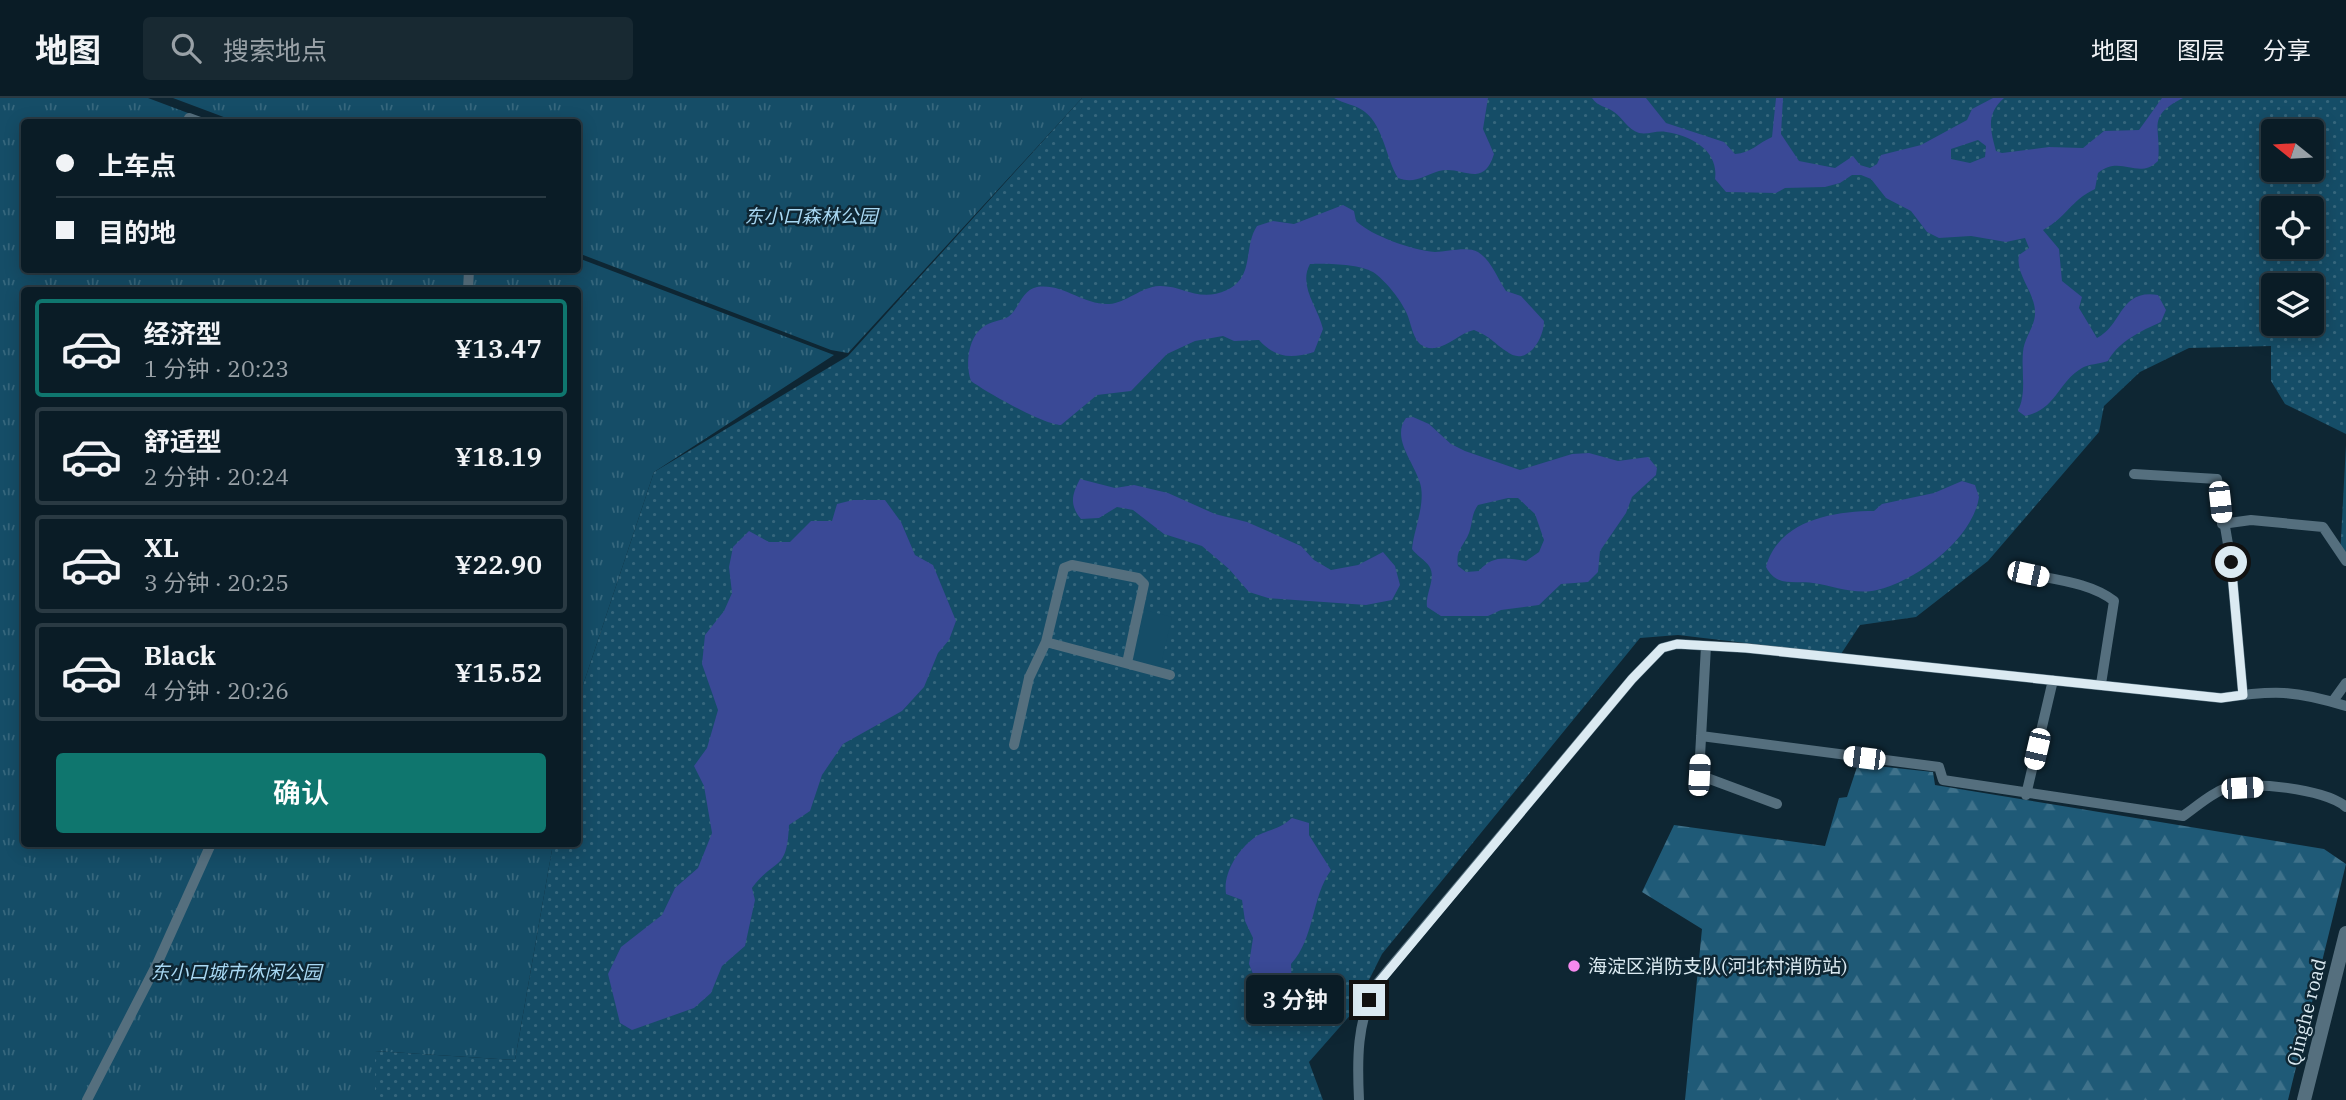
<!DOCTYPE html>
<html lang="zh">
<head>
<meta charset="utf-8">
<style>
  body { margin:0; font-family:"IBM Plex Serif","Noto Sans SC",serif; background:#182932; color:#f1f3f6; height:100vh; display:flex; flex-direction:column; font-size:26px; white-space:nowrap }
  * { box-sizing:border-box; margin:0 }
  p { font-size:23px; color:#99a1a7 }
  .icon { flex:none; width:38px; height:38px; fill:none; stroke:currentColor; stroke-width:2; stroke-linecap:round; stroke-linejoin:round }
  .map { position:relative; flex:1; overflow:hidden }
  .drawer { position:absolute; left:21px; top:189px; width:560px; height:560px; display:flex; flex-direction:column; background:#0a1c26; border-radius:7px; box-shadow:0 4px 18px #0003,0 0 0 2px #2a3a43 }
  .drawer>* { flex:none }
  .top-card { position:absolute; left:21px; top:21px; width:560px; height:154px; border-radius:7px; box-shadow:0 4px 18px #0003,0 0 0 2px #2a3a43; display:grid; align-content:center; height:154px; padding:0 35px; background:#0a1c26 }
  .needle { width:46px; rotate:288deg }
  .buttons { position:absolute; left:2261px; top:21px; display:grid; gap:14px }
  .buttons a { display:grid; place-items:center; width:63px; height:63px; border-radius:7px; background:#0a1c26; box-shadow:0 4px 18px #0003,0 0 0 2px #2a3a43; font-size:35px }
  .end { position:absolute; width:32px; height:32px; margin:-16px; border:9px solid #dbeaf2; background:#111; box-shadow:0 0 0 4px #111 }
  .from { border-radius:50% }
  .bubble { position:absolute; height:49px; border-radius:7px; background:#0a1c26; box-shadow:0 4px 18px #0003,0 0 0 2px #2a3a43; font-size:23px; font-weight:600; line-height:49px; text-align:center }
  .car { position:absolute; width:21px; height:42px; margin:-21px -10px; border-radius:9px; box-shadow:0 0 5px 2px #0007; background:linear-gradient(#fff 24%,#345 0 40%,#fff 0 76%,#345 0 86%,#fff 0) }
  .top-card b { display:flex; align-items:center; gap:24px; height:66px; font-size:26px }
  .top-card b+b { border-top:2px solid #2a3a43 }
  .top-card i { width:18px; height:18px; background:#f1f3f6 }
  ul { padding:12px 0 0; list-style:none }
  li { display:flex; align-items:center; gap:21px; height:98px; margin:0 14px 10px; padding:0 21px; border:4px solid #2a3a43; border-radius:7px }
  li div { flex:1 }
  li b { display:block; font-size:26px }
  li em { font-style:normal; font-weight:600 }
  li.current { border-color:#0f766e }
  li>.icon { width:63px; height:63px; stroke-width:1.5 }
  .action { display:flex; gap:14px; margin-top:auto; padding:14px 35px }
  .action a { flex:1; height:80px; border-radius:7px; background:#0f766e; color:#fff; font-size:28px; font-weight:600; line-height:80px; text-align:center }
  header { display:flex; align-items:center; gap:42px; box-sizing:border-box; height:98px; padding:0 35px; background:#0a1c26; border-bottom:2px solid #2a3a43 }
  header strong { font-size:33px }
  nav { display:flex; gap:38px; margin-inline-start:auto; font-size:24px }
  .search { width:490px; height:63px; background:#182932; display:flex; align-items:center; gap:18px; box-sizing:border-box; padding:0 24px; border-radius:7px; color:#99a1a7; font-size:26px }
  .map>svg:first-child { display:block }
</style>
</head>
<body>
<header>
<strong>地图</strong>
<div class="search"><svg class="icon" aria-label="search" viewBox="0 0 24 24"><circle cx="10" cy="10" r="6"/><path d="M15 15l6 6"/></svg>搜索地点</div>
<nav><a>地图</a><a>图层</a><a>分享</a></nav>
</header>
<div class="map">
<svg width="2346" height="1002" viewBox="0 0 2346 1002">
  <defs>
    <pattern id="grass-dots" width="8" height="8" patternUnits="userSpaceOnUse" patternTransform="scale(1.75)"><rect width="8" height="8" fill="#154d67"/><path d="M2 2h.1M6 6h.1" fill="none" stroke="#36677d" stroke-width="1.8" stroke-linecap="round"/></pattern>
    <pattern id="forest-firs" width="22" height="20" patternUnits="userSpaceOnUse" patternTransform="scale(1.75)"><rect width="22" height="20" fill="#1f5a77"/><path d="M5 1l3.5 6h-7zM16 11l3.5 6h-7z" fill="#3f728b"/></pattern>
    <pattern id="park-tufts" width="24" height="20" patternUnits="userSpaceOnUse" patternTransform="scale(1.75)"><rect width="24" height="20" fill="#154d67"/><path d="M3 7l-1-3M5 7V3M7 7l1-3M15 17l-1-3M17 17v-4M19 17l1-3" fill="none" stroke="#36677d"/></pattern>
  </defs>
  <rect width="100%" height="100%" fill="#0e2633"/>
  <path fill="url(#grass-dots)" fill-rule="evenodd" d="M 1082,0 L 2346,0 L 2346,336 L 2285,306 L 2271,283 L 2271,248 L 2189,250 L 2140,274 L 2104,308 L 2099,334 L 1988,463 L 1916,519 L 1860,527 L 1841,556 L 1678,537 L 1640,540 L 1382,856 L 1353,914 L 1309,964 L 1323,1002 L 375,1002 L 375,953 L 515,962 L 553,746 L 578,746 L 578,602 L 654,374 L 848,258 ZM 2273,33 L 2312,33 L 2312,72 L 2273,72 ZM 2273,110 L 2312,110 L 2312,149 L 2273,149 ZM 2273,187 L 2312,187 L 2312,226 L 2273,226 Z
    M 2346,347 L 2346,466 L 2340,459 Z"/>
  <path fill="url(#forest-firs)" d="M 1858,666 L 1933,674 L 1935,687 L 2324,751 L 2346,766 L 2288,1002 L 1685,1002 L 1702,831 L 1642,794 L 1674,727 L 1825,748 L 1839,700 L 1847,699 Z"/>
  <path fill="url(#park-tufts)" d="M 0,0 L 148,0 L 212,24 L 24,24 L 24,172 L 578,172 L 578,160 L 834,257 L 654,374 L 578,602 L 578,192 L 24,192 L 24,746 L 553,746 L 515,962 L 375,953 L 375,1002 L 0,1002 Z
    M 173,0 L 1082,0 L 848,255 L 831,252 L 578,155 L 578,24 L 237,24 Z"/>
  <path fill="#154d67" d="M 1144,512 L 1172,519 L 1160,570 L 1132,563 Z"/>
  <path fill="#3a4996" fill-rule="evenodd" d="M 1334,0 L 1488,0 L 1483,31 L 1494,56 C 1483,92 1462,67 1439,73 C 1423,78 1415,86 1398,80 C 1386,61 1384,29 1365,14 C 1357,7 1344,6 1334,0 Z
    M 1592,0 L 1646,0 L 1666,25 L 1724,44 L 1735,56 C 1751,55 1758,45 1772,39 L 1776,0 L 1783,0 L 1781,36 L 1799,63 L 1835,70 L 1853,58 L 1860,67 L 1870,70 L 1877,66 L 1881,57 L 1921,47 L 1967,22 L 1972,11 L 1993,0 L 2004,0 C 1986,16 1990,31 1996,53 L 2002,55 L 2049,49 L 2083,50 L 2104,33 L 2139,32 L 2162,0 L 2183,0 C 2145,19 2162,29 2158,63 C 2138,83 2121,56 2098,75 L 2095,91 C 2071,102 2067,119 2043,132 L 2059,151 L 2062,183 L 2082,199 L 2079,210 L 2097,240 C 2123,227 2119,191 2158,197 L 2166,212 L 2161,224 C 2141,233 2119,243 2108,263 C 2100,266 2088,266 2082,270 C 2057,285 2057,311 2025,318 L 2018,313 C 2027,294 2021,274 2023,254 C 2024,239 2036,228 2035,213 C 2034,193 2015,176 2019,157 L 2029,150 L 2025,140 L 2006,144 L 1971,138 L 1939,140 L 1927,134 L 1911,113 L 1886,100 L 1871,81 L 1861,77 L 1852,77 L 1840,85 L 1825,89 L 1785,90 L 1776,95 L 1726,94 L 1715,81 C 1719,53 1692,38 1666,34 C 1657,32 1648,37 1639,35 C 1627,31 1624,21 1614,14 C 1606,8 1598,9 1592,0 ZM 1978,42 L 1986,48 L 1985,59 L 1970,65 L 1951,61 L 1951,51 Z
    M 1343,107 L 1354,113 L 1356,123 C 1372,138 1412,152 1435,154 C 1447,154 1467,148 1478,154 C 1492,163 1497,180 1506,193 L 1521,198 L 1544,223 C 1544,241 1527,270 1506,253 C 1491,243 1493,240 1474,232 C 1460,235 1449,248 1435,250 C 1413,252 1413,230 1407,216 C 1401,202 1386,183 1373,174 C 1359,166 1326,165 1310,166 C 1298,188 1318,209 1323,231 L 1314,254 C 1291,261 1275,260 1259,242 L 1234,243 L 1223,238 L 1195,243 L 1167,256 L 1131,293 L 1097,297 L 1061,327 C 1044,327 986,294 971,283 C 965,266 968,240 983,229 C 991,223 1001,223 1008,219 C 1019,212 1021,192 1037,189 C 1063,185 1083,207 1109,206 C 1126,205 1141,189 1159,188 C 1183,187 1198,205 1227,192 C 1255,179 1243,149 1257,128 L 1273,123 L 1294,126 Z
    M 1413,319 L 1429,326 L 1451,346 L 1465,353 L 1520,372 L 1572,356 L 1589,355 L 1618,363 L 1648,359 L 1657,370 L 1656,377 L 1632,399 L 1626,415 L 1600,453 L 1598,474 L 1588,484 L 1561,486 L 1539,507 L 1501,512 L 1488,518 L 1441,518 L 1427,509 C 1425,495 1437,480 1429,468 C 1425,462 1416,457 1412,451 C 1414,431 1426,405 1420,385 C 1414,364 1391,340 1406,320 ZM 1508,400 L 1518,400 L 1535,416 L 1544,442 L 1539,454 L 1526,463 C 1505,460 1493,457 1479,473 L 1466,474 L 1458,468 C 1455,452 1464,448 1469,435 C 1473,424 1471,417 1478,407 Z
    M 1080,381 L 1115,390 L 1134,387 L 1168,395 L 1215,416 L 1247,424 L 1301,448 L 1314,462 L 1331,472 L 1358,467 L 1383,454 L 1395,468 L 1400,487 L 1392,502 L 1366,507 L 1268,500 L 1249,494 L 1229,471 L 1202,448 L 1164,436 L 1133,412 L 1117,409 L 1099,420 L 1081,421 C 1069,407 1072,396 1080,381 Z
    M 1962,383 L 1975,387 L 1979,399 C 1973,441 1916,483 1877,492 C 1855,497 1834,488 1813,485 C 1793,482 1777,490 1766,469 C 1778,423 1832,413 1874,413 L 1882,406 L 1934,395 Z
    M 853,402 L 885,402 L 901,424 L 915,457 L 933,467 L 956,523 L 949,542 L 938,555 L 924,589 L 902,613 L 843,646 L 822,677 L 810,713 L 789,727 C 787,775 775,759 752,790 L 755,802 L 745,848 L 722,868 L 711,895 L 694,910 L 632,932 L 620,925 L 608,876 L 621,849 L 662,817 L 675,790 L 698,770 L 712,735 L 704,688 L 694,668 L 707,650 L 718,612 L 702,566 L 705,537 L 724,513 L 732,495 L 729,469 L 733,449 L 749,433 L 769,444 L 790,444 L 811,423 L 832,423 L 837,406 Z
    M 1292,720 L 1309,725 L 1309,737 L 1331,772 C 1311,800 1315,840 1291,866 L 1292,891 L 1280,900 L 1257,886 L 1249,866 L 1253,840 L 1245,823 L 1242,802 L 1226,796 C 1223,775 1237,753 1254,740 C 1266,731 1276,734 1292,720 Z"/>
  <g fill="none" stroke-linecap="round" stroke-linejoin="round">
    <path stroke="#556f7e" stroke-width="10" d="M 189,20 L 200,24
      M 468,192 L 469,172
      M 2134,376 L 2217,381 L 2231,464 L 2243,597
      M 2222,426 L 2251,422 L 2323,429 L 2346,463
      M 2028,476 C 2057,482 2091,485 2114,503 L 2101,586
      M 1046,544 L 1170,577
      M 1706,548 L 1699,677 L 1777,706
      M 2333,603 L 2346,585
      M 1701,638 L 1939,669 L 1943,682 L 2183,718 C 2195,710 2210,696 2224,691 C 2249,682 2326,691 2346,709
      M 1014,647 L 1029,580 L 1046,544 L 1064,470 L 1072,467 L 1138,480 L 1144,486 L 1127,565
      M 2026,697 L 2053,582
      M 87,1002 L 157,866 L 211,746
      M 1359,1002 C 1357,960 1357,926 1375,888 L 1632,581 L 1662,550 L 1677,546 L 1746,550 L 2221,600 C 2273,592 2295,592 2346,608"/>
    <path stroke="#556f7e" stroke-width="14" d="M 2304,1002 L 2346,835"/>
  </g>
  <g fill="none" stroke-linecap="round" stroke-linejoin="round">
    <path stroke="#dbeaf2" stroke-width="9" d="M 1369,902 L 1376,888 L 1632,581 L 1662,550 L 1677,546 L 1746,550 L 2221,600 L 2243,597 L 2231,464"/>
  </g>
  <circle fill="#f689ed" stroke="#0e2633" stroke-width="2.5" cx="1574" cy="868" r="7"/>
  <g text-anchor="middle" stroke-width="5" stroke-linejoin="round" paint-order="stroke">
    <g font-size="19" font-style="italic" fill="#a8d8f3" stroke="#0e2633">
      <text x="811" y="125">东小口森林公园</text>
      <text x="236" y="881">东小口城市休闲公园</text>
    </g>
    <g font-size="19" fill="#dbeaf2" stroke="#0e2633" text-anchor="start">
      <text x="1588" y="875">海淀区消防支队(河北村消防站)</text>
    </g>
    <g font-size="19" fill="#dbeaf2" stroke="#0e2633">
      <text transform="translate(2306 914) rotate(-76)" y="7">Qinghe road</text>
    </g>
  </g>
</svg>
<div class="buttons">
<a><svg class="needle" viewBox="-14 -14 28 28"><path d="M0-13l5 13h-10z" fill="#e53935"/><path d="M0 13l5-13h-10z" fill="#99a1a7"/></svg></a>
<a><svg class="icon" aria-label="locate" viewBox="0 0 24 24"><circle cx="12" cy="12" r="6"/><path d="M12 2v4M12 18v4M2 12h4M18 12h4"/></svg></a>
<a><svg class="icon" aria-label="layers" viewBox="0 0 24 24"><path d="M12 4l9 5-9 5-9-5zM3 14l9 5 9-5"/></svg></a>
</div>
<i class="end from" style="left:2231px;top:464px"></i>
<i class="end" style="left:1369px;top:902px"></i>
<div class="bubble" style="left:1246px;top:877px;width:98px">3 分钟</div>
<i class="car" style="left:2220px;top:404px;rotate:174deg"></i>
<i class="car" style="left:2028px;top:476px;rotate:102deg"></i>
<i class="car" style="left:2037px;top:651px;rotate:193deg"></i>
<i class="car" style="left:1864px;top:660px;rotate:277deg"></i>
<i class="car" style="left:1699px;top:677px;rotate:3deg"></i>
<i class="car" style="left:2242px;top:690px;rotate:86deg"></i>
<div class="top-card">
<b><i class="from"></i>上车点</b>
<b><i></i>目的地</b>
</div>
<section class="drawer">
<ul>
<li class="current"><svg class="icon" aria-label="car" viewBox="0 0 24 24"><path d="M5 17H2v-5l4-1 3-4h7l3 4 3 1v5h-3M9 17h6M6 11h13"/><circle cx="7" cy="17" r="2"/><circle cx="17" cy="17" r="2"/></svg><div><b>经济型</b><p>1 分钟 · 20:23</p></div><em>¥13.47</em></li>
<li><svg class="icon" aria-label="car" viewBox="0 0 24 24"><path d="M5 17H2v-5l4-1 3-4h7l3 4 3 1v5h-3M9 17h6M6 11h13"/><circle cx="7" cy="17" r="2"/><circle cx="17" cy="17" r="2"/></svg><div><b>舒适型</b><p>2 分钟 · 20:24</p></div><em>¥18.19</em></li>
<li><svg class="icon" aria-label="car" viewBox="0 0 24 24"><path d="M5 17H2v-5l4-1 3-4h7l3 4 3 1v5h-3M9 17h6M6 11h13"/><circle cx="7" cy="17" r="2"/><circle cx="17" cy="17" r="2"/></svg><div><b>XL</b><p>3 分钟 · 20:25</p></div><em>¥22.90</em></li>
<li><svg class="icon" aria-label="car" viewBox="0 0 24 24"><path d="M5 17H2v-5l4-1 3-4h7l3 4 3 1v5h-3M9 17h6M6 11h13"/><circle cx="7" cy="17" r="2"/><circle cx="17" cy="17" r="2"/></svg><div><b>Black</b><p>4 分钟 · 20:26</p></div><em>¥15.52</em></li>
</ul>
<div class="action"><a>确认</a></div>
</section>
</div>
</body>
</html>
